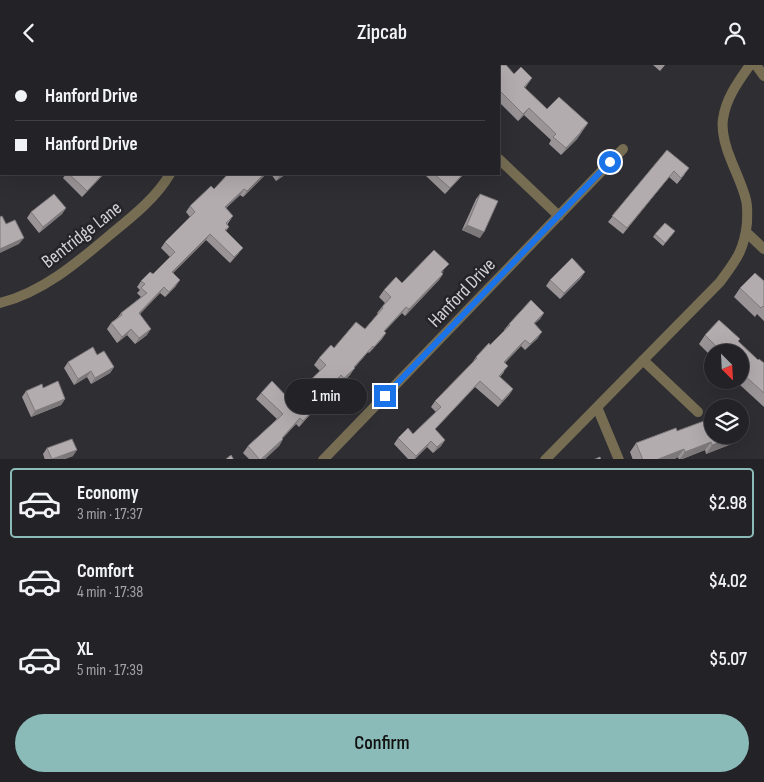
<!DOCTYPE html>
<html lang="en">
<head>
<meta charset="utf-8">
<style>
  body { margin:0; font-family:"Sofia Sans Condensed",sans-serif; background:#2f2f32; color:#f1f3f6; height:100vh; display:flex; flex-direction:column; font-size:19px; white-space:nowrap }
  * { box-sizing:border-box; margin:0 }
  p { font-size:16px; color:#a3a4a7 }
  .icon { flex:none; width:28px; height:28px; fill:none; stroke:currentColor; stroke-width:2; stroke-linecap:round; stroke-linejoin:round }
  .map { position:relative; height:394px; overflow:hidden }
  .side { display:flex; flex-direction:column; background:#232226; flex:1 }
  .side>* { flex:none }
  .top-card { position:absolute; left:0px; top:0px; width:500px; height:110px; box-shadow:0 5px 20px #0002,0 0 0 1px #403f43; display:grid; align-content:center; height:110px; padding:0 15px; background:#232226 }
  .needle { width:32px; rotate:156deg }
  .controls { position:absolute; left:704px; top:279px; display:grid; gap:10px }
  .controls a { display:grid; place-items:center; width:45px; height:45px; border-radius:50%; background:#232226; box-shadow:0 5px 20px #0002,0 0 0 1px #403f43; font-size:25px }
  .end { position:absolute; width:22px; height:22px; margin:-11px; border:6px solid #1a73e8; background:#fff; box-shadow:0 0 0 2px #fff }
  .from { border-radius:50% }
  .bubble { position:absolute; height:35px; border-radius:18px; background:#232226; box-shadow:0 5px 20px #0002,0 0 0 1px #403f43; font-size:16px; font-weight:600; line-height:35px; text-align:center }
  .top-card b { display:flex; align-items:center; gap:18px; height:48px; font-size:19px }
  .top-card b+b { border-top:1px solid #403f43 }
  .top-card i { width:12px; height:12px; background:#f1f3f6 }
  ul { padding:9px 0 0; list-style:none }
  li { display:flex; align-items:center; gap:15px; height:70px; margin:0 10px 8px; padding:0 5px; border:2px solid transparent; border-radius:5px }
  li div { flex:1 }
  li b { display:block; font-size:19px }
  li em { font-style:normal; font-weight:600 }
  li.on { border-color:#8bbbb9 }
  li>.icon { width:45px; height:45px; stroke-width:1.5 }
  .button { display:flex; gap:10px; margin-top:auto; padding:10px 15px }
  .button a { flex:1; height:58px; border-radius:30px; background:#8bbbb9; color:#111; font-size:20px; font-weight:600; line-height:58px; text-align:center }
  header { display:flex; justify-content:space-between; align-items:center; height:65px; padding:0 15px; background:#232226; font-size:22px; font-weight:600 }
  .map>svg:first-child { display:block }
</style>
</head>
<body>
<header><svg class="icon" aria-label="back" viewBox="0 0 24 24"><path d="M15 5l-7 7 7 7"/></svg>Zipcab<svg class="icon" aria-label="person" viewBox="0 0 24 24"><circle cx="12" cy="8" r="4"/><path d="M4 21q1-7 8-7t8 7"/></svg></header>
<div class="map">
<svg width="764" height="395" viewBox="0 0 764 395">
  <rect width="100%" height="100%" fill="#2f2e33"/>
  <g fill="none" stroke-linecap="round" stroke-linejoin="round">
    <path stroke="#766d53" stroke-width="10" d="M 153,0 L 153,1
      M 417,0 L 418,1
      M 756,0 L 764,11
      M 289,1 L 291,0
      M 499,94 L 559,151
      M 746,167 L 764,184
      M 0,238 C 43,227 78,197 111,169 C 132,152 156,133 170,109
      M 643,295 L 698,347
      M 597,342 L 619,395
      M 323,395 L 623,84
      M 545,395 L 720,217 C 736,195 744,186 747,158 C 747,150 748,143 746,135 C 743,122 736,108 731,95 C 726,83 721,68 723,54 C 726,33 738,17 750,0"/>
  </g>
  <path fill="#9a9496" d="M 464,0 L 506,0 L 514,9 L 532,13 L 525,23 L 547,44 L 588,58 L 577,74 L 561,90 L 549,79 L 551,75 L 524,50 L 518,56 L 499,37 L 499,1 L 465,1 Z
    M 653,0 L 665,0 L 660,6 Z
    M 667,85 L 685,109 L 677,119 L 669,112 L 623,169 L 608,157 Z
    M 66,109 L 104,109 L 82,132 L 63,113 Z
    M 266,109 L 243,132 L 240,130 L 226,143 L 233,151 L 227,160 L 229,162 L 226,166 L 239,188 L 230,198 L 206,175 L 173,208 L 176,221 L 165,232 L 160,228 L 140,249 L 147,270 L 135,279 L 127,270 L 117,278 L 107,264 L 111,258 L 117,253 L 121,248 L 141,232 L 137,228 L 140,225 L 137,222 L 141,216 L 153,209 L 170,192 L 161,183 L 165,177 L 190,152 L 186,147 L 190,141 L 214,124 Z
    M 271,109 L 286,109 L 276,116 Z
    M 426,109 L 464,109 L 445,129 L 425,110 Z
    M 480,129 L 480,173 L 462,165 L 476,134 Z
    M 66,143 L 62,149 L 39,168 L 27,153 L 31,147 Z
    M 675,166 L 663,181 L 653,172 L 655,169 Z
    M 444,206 L 442,208 L 443,209 L 439,215 L 405,251 L 402,248 L 385,266 L 382,274 L 369,288 L 368,287 L 354,303 L 350,310 L 340,320 L 337,317 L 319,335 L 321,337 L 316,343 L 299,362 L 296,359 L 283,373 L 283,374 L 279,381 L 264,395 L 250,395 L 243,388 L 248,381 L 277,354 L 256,334 L 261,328 L 290,335 L 320,306 L 314,300 L 319,293 L 334,283 L 365,264 L 378,249 L 377,248 L 385,238 L 379,232 L 384,225 L 402,218 Z
    M 581,213 L 560,234 L 546,221 L 550,215 Z
    M 764,216 L 764,256 L 757,249 L 755,252 L 734,232 L 740,223 Z
    M 544,248 L 540,254 L 534,259 L 538,273 L 525,285 L 521,281 L 505,298 L 504,307 L 500,312 L 513,324 L 509,330 L 498,342 L 475,322 L 435,364 L 445,375 L 441,381 L 433,388 L 427,382 L 414,395 L 409,395 L 394,379 L 398,373 L 413,369 L 436,347 L 431,342 L 435,336 L 472,298 L 476,292 L 490,280 L 505,265 L 504,265 L 509,259 Z
    M 705,270 L 740,274 L 738,277 L 758,295 L 764,298 L 764,342 L 739,319 L 738,321 L 732,315 L 740,315 L 740,288 L 712,288 L 712,292 L 699,279 Z
    M 97,290 L 114,302 L 110,308 L 91,319 L 87,312 L 74,320 L 64,303 L 68,297 Z
    M 43,323 L 65,334 L 61,340 L 31,352 L 22,332 L 26,326 Z
    M 705,359 L 734,378 L 706,389 L 705,385 L 680,395 L 679,395 L 678,392 L 673,395 L 633,395 L 630,387 L 636,378 L 677,366 Z
    M 47,383 L 73,391 L 62,395 L 45,395 L 43,389 Z"/>
  <path fill="#7d787a" d="M 529,43 L 524,50 L 518,56 L 523,49 Z
    M 588,58 L 577,74 L 561,90 L 566,83 Z
    M 674,106 L 669,112 L 623,169 L 627,163 Z
    M 103,109 L 104,109 L 82,132 L 87,126 Z
    M 264,109 L 266,109 L 243,132 L 247,126 Z
    M 282,109 L 286,109 L 276,116 L 280,110 Z
    M 244,124 L 240,130 L 221,148 L 225,142 Z
    M 66,143 L 62,149 L 39,168 L 43,162 Z
    M 467,160 L 484,167 L 480,173 L 462,165 Z
    M 210,169 L 206,175 L 168,213 L 172,207 Z
    M 24,173 L 19,179 L 0,188 L 0,184 Z
    M 243,183 L 239,188 L 230,198 L 234,192 Z
    M 585,207 L 581,213 L 560,234 L 564,228 Z
    M 443,209 L 439,215 L 405,251 L 409,244 Z
    M 180,215 L 176,221 L 165,232 L 169,227 Z
    M 164,222 L 160,228 L 135,254 L 139,248 Z
    M 406,242 L 402,248 L 379,272 L 384,266 Z
    M 544,248 L 540,254 L 529,264 L 534,258 Z
    M 131,264 L 127,270 L 117,278 L 122,272 Z
    M 151,264 L 147,270 L 135,279 L 139,273 Z
    M 542,267 L 538,273 L 525,285 L 530,279 Z
    M 386,268 L 382,274 L 369,288 L 374,282 Z
    M 525,275 L 521,281 L 500,303 L 504,297 Z
    M 373,281 L 368,287 L 351,307 L 355,303 L 350,310 L 340,320 L 354,302 Z
    M 114,302 L 110,308 L 91,319 L 95,313 Z
    M 91,306 L 87,312 L 74,320 L 78,314 Z
    M 341,310 L 337,317 L 314,341 L 318,334 Z
    M 480,316 L 475,322 L 430,370 L 435,364 Z
    M 513,324 L 509,330 L 498,342 L 502,336 Z
    M 65,334 L 61,340 L 31,352 L 35,346 Z
    M 321,337 L 316,343 L 299,362 L 303,356 Z
    M 300,353 L 296,359 L 277,379 L 282,373 Z
    M 739,370 L 734,378 L 706,389 L 712,380 Z
    M 283,374 L 279,381 L 264,395 L 261,395 Z
    M 445,375 L 441,381 L 433,388 L 437,382 Z
    M 431,376 L 427,382 L 413,395 L 416,391 Z
    M 711,377 L 705,385 L 679,395 L 685,387 Z
    M 684,384 L 678,392 L 673,395 L 656,395 Z
    M 77,385 L 73,391 L 62,395 L 51,395 Z"/>
  <path fill="#b3acaf" stroke="#7d787a" d="M 82,0 L 101,0 L 95,1 L 82,1 Z
    M 475,0 L 506,0 L 514,9 L 521,2 L 532,13 L 524,22 L 547,44 L 559,32 L 588,58 L 581,66 L 581,67 L 566,83 L 553,72 L 556,69 L 529,43 L 523,49 L 499,25 L 500,24 L 499,23 L 499,1 L 476,1 Z
    M 667,85 L 689,103 L 681,113 L 674,106 L 627,163 L 612,151 Z
    M 69,109 L 103,109 L 87,126 Z
    M 228,109 L 264,109 L 247,126 L 244,124 L 225,142 L 233,151 L 226,158 L 229,162 L 225,165 L 243,183 L 234,192 L 210,169 L 172,207 L 180,215 L 169,227 L 164,222 L 139,248 L 151,264 L 139,273 L 131,264 L 122,272 L 111,258 L 122,250 L 121,248 L 147,228 L 141,223 L 145,219 L 141,216 L 150,207 L 153,209 L 175,187 L 165,177 L 195,147 L 190,141 L 211,121 L 214,124 Z
    M 434,109 L 463,109 L 450,123 Z
    M 54,129 L 66,143 L 43,162 L 31,147 Z
    M 480,129 L 498,136 L 484,167 L 467,160 Z
    M 2,151 L 6,159 L 15,155 L 24,173 L 0,184 L 0,152 Z
    M 665,158 L 675,166 L 665,178 L 655,169 Z
    M 434,185 L 449,199 L 441,207 L 443,209 L 409,244 L 406,242 L 384,266 L 386,268 L 374,282 L 373,281 L 354,302 L 355,303 L 344,313 L 341,310 L 318,334 L 321,337 L 303,356 L 300,353 L 282,373 L 283,374 L 260,395 L 248,381 L 283,349 L 261,328 L 272,316 L 290,335 L 326,300 L 319,293 L 331,280 L 334,283 L 356,257 L 365,264 L 383,243 L 382,242 L 391,232 L 384,225 L 396,212 L 402,218 Z
    M 572,193 L 585,207 L 564,228 L 550,215 Z
    M 755,208 L 764,216 L 764,242 L 763,241 L 761,243 L 740,223 Z
    M 531,235 L 544,248 L 534,258 L 542,267 L 530,279 L 525,275 L 504,297 L 508,301 L 499,311 L 513,324 L 502,336 L 480,316 L 435,364 L 445,375 L 437,382 L 431,376 L 416,391 L 398,373 L 408,363 L 413,369 L 441,342 L 435,336 L 477,293 L 476,292 L 489,278 L 490,280 L 510,260 L 509,259 Z
    M 719,255 L 740,274 L 738,276 L 758,295 L 759,294 L 764,298 L 764,328 L 745,311 L 744,312 L 740,309 L 740,288 L 723,288 L 705,270 Z
    M 93,282 L 97,290 L 104,286 L 114,302 L 95,313 L 91,306 L 78,314 L 68,297 Z
    M 58,316 L 65,334 L 35,346 L 26,326 L 42,319 L 43,323 Z
    M 704,356 L 705,359 L 712,356 L 712,370 L 739,370 L 712,380 L 711,377 L 685,387 L 684,384 L 656,395 L 643,395 L 636,378 L 676,363 L 677,366 Z
    M 72,374 L 77,385 L 52,394 L 47,383 Z
    M 231,390 L 234,395 L 225,395 Z
    M 600,392 L 601,395 L 593,395 Z"/>
  <g fill="none" stroke-linecap="round" stroke-linejoin="round">
    <path stroke="#1a73e8" stroke-width="6" d="M 385,331 L 610,97"/>
  </g>
  <g text-anchor="middle" stroke-width="5" stroke-linejoin="round" paint-order="stroke">
    <g font-size="19" fill="#d2d2d6" stroke="#252529">
      <text transform="translate(81 169) rotate(-38)" y="7">Bentridge Lane</text>
      <text transform="translate(461 227) rotate(-46)" y="7">Hanford Drive</text>
    </g>
  </g>
</svg>
<div class="controls">
<a><svg class="needle" viewBox="-14 -14 28 28"><path d="M0-13l5 13h-10z" fill="#e53935"/><path d="M0 13l5-13h-10z" fill="#a3a4a7"/></svg></a>
<a><svg class="icon" aria-label="layers" viewBox="0 0 24 24"><path d="M12 4l9 5-9 5-9-5zM3 14l9 5 9-5"/></svg></a>
</div>
<i class="end from" style="left:610px;top:97px"></i>
<i class="end" style="left:385px;top:331px"></i>
<div class="bubble" style="left:285px;top:314px;width:82px">1 min</div>
<div class="top-card">
<b><i class="from"></i>Hanford Drive</b>
<b><i></i>Hanford Drive</b>
</div>
</div>
<section class="side">
<ul>
<li class="on"><svg class="icon" aria-label="car" viewBox="0 0 24 24"><path d="M5 17H2v-5l4-1 3-4h7l3 4 3 1v5h-3M9 17h6M6 11h13"/><circle cx="7" cy="17" r="2"/><circle cx="17" cy="17" r="2"/></svg><div><b>Economy</b><p>3 min · 17:37</p></div><em>$2.98</em></li>
<li><svg class="icon" aria-label="car" viewBox="0 0 24 24"><path d="M5 17H2v-5l4-1 3-4h7l3 4 3 1v5h-3M9 17h6M6 11h13"/><circle cx="7" cy="17" r="2"/><circle cx="17" cy="17" r="2"/></svg><div><b>Comfort</b><p>4 min · 17:38</p></div><em>$4.02</em></li>
<li><svg class="icon" aria-label="car" viewBox="0 0 24 24"><path d="M5 17H2v-5l4-1 3-4h7l3 4 3 1v5h-3M9 17h6M6 11h13"/><circle cx="7" cy="17" r="2"/><circle cx="17" cy="17" r="2"/></svg><div><b>XL</b><p>5 min · 17:39</p></div><em>$5.07</em></li>
</ul>
<div class="button"><a>Confirm</a></div>
</section>
</body>
</html>
